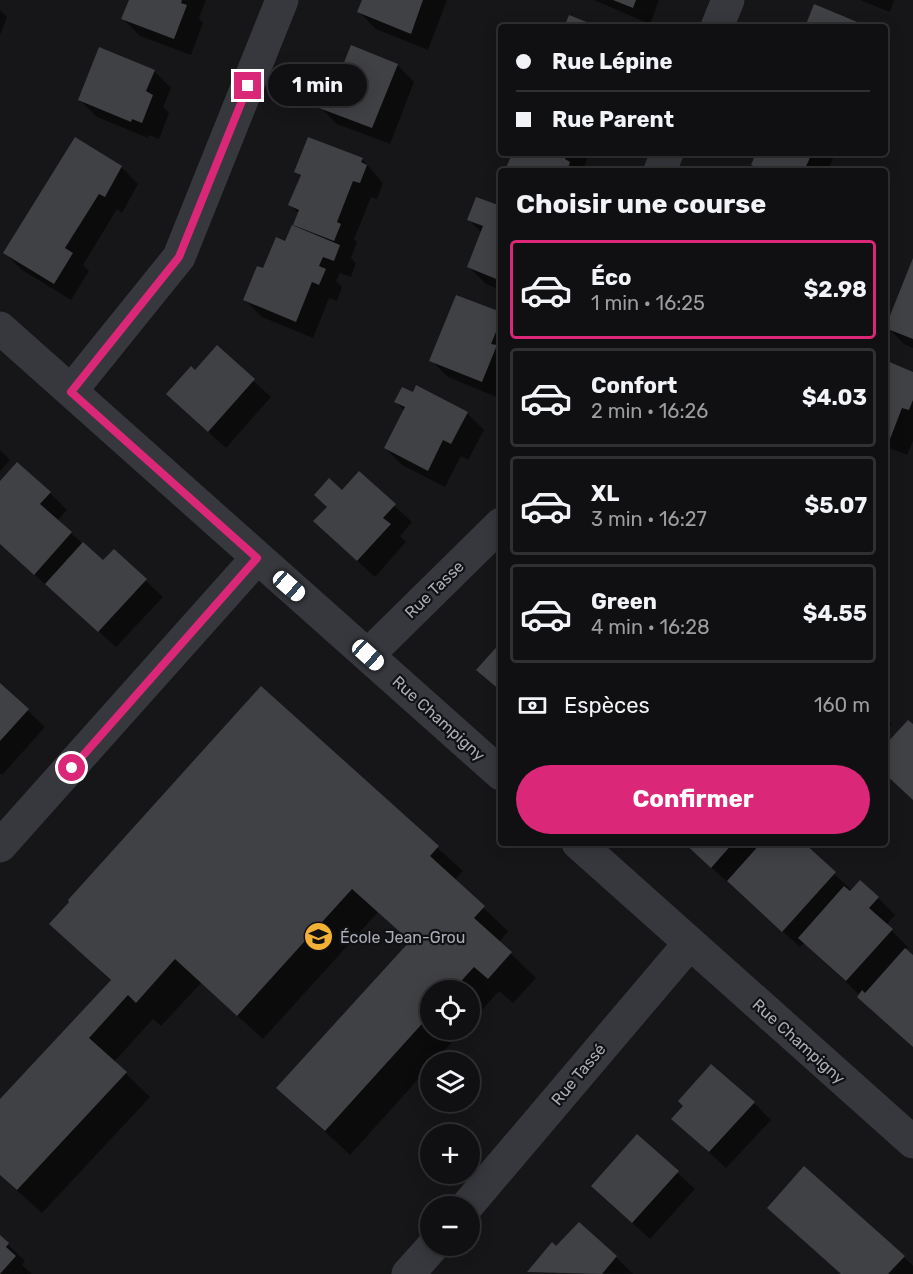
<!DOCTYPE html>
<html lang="fr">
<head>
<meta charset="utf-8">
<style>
  body { margin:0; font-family:Rubik,sans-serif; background:#19191b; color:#f1f3f6; height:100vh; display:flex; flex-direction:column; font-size:22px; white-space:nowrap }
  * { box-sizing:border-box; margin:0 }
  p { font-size:20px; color:#9c9d9f }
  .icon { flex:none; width:33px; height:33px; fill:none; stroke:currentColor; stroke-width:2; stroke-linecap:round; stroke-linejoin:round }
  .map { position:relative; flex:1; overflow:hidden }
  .sheet { position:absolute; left:498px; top:168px; width:390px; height:678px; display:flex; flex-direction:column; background:#101012; border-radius:6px; box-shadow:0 3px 15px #0003,0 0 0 2px #303032 }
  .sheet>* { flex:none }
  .guide { position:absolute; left:498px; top:24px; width:390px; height:132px; border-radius:6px; box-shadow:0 3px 15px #0003,0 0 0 2px #303032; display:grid; align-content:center; height:132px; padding:0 18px; background:#101012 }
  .buttons { position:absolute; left:420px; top:980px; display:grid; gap:12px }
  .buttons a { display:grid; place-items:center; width:60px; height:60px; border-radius:50%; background:#101012; box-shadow:0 3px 15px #0003,0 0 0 2px #303032; font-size:30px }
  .end { position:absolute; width:27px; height:27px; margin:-14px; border:8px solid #db2777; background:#fff; box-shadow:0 0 0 3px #fff }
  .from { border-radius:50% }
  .bubble { position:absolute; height:42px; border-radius:21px; background:#101012; box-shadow:0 3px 15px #0003,0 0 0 2px #303032; font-size:20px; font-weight:700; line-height:42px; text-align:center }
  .car { position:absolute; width:18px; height:36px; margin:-18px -9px; border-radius:8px; box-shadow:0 0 4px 2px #0007; background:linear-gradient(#fff 24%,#345 0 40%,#fff 0 76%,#345 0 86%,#fff 0) }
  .guide b { display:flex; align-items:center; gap:21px; height:57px; font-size:22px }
  .guide b+b { border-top:2px solid #303032 }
  .guide i { width:15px; height:15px; background:#f1f3f6 }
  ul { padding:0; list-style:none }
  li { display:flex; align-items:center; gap:18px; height:99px; margin:0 12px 9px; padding:0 6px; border:3px solid #303032; border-radius:6px }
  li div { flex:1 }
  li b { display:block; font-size:22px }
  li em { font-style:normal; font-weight:700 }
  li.active { border-color:#db2777 }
  li>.icon { width:54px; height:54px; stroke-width:1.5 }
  h2 { padding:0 18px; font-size:27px; line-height:72px }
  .pay { display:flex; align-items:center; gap:15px; height:66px; padding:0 18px; font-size:22px }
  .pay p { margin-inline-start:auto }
  .button { display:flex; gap:12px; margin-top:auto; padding:12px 18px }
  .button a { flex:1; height:69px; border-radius:36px; background:#db2777; color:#fff; font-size:24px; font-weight:700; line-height:69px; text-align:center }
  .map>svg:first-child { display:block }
</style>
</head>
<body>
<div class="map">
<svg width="913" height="1274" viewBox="0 0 913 1274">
  <rect width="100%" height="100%" fill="#161618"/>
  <path fill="#0007" d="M 131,0 L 206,0 L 199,18 L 203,23 L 191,55 L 140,36 L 123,19 Z
    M 363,0 L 447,0 L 428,50 L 376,29 L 359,12 Z
    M 594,0 L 659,0 L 650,24 Z
    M 860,0 L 894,0 L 890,12 Z
    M 0,10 L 7,17 L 0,35 Z
    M 397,65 L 414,82 L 390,144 L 337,124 L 320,107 L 340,77 Z
    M 154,71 L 171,88 L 163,107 L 169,113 L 159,139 L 149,135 L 148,138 L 97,117 L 80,100 Z
    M 514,153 L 589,153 L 583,171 L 507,171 Z
    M 758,153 L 835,153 L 828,171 L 760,171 L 753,164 Z
    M 362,159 L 383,183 L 377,199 L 371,197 L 354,239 L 357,242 L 351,258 L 356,263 L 351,277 L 340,273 L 336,281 L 342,287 L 337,301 L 329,298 L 313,338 L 262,317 L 245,300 L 286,243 L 299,214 L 290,205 L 301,177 L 296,172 Z
    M 121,167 L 138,184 L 122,213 L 117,209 L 83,265 L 89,271 L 71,300 L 22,270 L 5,253 Z
    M 501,207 L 501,290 L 486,284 L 469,267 L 482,233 L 469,220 Z
    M 913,263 L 913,348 L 904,344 L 887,327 Z
    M 501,314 L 501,393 L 499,398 L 448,377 L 431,360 Z
    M 217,348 L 271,397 L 226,448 L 185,411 Z
    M 885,362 L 913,373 L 913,441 L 907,455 L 885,446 Z
    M 396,402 L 467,413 L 484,430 L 468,460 L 461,456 L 445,487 L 402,465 L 385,448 L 405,411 Z
    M 0,450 L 10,460 L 0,471 Z
    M 359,473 L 412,522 L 400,536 L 406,542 L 375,577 L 332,538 L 342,492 Z
    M 0,484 L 50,493 L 67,510 L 57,521 L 83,544 L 103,563 L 114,551 L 163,597 L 116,647 L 0,544 Z
    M 0,685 L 45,727 L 2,775 L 0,773 Z
    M 261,688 L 463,871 L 454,880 L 508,931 L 499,942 L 536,978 L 513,1003 L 499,991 L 470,1023 L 470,990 L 430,990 L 430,1029 L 464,1029 L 434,1062 L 430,1062 L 430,1066 L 350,1155 L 278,1088 L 411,942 L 378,912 L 263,1039 L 201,983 L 161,1026 L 153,1019 L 114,1062 L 150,1097 L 42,1213 L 0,1175 L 0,1101 L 111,981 L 51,924 Z
    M 885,716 L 892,724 L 885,732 Z
    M 684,843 L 802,843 L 852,891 L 860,882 L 878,898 L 895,915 L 886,925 L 908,947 L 906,950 L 913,957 L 913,1047 L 805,942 L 800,947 Z
    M 754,1103 L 771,1120 L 726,1168 L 673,1119 L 685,1106 Z
    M 637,1136 L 695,1189 L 650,1239 L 610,1203 Z
    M 804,1168 L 904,1257 L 913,1266 L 913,1274 L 841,1274 L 786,1225 L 769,1208 Z
    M 579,1224 L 616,1257 L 633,1274 L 529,1272 L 552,1244 L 556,1249 Z
    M 0,1237 L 25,1261 L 22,1265 L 32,1274 L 0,1274 Z"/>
  <path fill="#404145" d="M 129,0 L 182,0 L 181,3 L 187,5 L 174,39 L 121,19 Z
    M 362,0 L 423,0 L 411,34 L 357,12 Z
    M 613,0 L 636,0 L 633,8 Z
    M 814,4 L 862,24 L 861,27 L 805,27 Z
    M 569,15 L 599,27 L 564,27 Z
    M 351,45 L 398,64 L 372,128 L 319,108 L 333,72 L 339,75 Z
    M 99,47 L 155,70 L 146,91 L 153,95 L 142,123 L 132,119 L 131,122 L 78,100 Z
    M 75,137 L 122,166 L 105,197 L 99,194 L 65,248 L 73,253 L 54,284 L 3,253 Z
    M 308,137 L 363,158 L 361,162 L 367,165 L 360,183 L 353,181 L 337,222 L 341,224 L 334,241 L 293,225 L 299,210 L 288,205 L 301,175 L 294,172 Z
    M 512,153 L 567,153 L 565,159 L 570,162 L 567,171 L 505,171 Z
    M 756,153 L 812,153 L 804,171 L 766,171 L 751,165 Z
    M 476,197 L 501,206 L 501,281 L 467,267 L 483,226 L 467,220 Z
    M 292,225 L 340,245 L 334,261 L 323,257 L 319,266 L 326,269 L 319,285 L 312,282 L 296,322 L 243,300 L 257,266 L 263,268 L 276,237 L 285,241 Z
    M 913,258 L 913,339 L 885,328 Z
    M 456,295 L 501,312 L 501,320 L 491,344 L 497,345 L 482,382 L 429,361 Z
    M 217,345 L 255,379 L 208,432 L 166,394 L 191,366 L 195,370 Z
    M 885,360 L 913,372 L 913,400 L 909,410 L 902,408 L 890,439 L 885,436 Z
    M 416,385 L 468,412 L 451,444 L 443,440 L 428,471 L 384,448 L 405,407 L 394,402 L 402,387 L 413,392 Z
    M 17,462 L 51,492 L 40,504 L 72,532 L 34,575 L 0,544 L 0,481 Z
    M 359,471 L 396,504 L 383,518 L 391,524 L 357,561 L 313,521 L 327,507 L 314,495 L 329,478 L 342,490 Z
    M 83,542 L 103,560 L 114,549 L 147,579 L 98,632 L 45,584 Z
    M 501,642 L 501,691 L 476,670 Z
    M 0,683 L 29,709 L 0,741 Z
    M 261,686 L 439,846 L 430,856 L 485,906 L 474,918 L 512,952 L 488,979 L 474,967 L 453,990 L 430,990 L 430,1015 L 325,1131 L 276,1088 L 410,941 L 352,889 L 237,1016 L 175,959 L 136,1003 L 128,995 L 89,1038 L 127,1072 L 17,1190 L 0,1175 L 0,1099 L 111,980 L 49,924 L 69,902 L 68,900 Z
    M 908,720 L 913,724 L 913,800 L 885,774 L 885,745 Z
    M 684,843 L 733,843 L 711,868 Z
    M 761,843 L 804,843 L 836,872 L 782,932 L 727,881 Z
    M 860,880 L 879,897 L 869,908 L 893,929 L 846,981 L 798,938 L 844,886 L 850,891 Z
    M 905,948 L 913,955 L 913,1047 L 857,997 L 862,990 L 865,993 Z
    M 711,1064 L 755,1102 L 709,1152 L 671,1119 L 683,1106 L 678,1101 Z
    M 637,1134 L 679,1171 L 632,1223 L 591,1186 Z
    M 804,1166 L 905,1256 L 888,1274 L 841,1274 L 767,1208 Z
    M 579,1222 L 617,1256 L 602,1274 L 527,1272 L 552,1242 L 556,1246 Z
    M 0,1235 L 9,1243 L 6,1247 L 16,1256 L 0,1274 Z"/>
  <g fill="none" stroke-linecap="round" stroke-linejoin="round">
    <path stroke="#37383d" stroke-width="33" d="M 717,27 L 728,0
      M 660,171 L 667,153
      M 0,328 L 501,774
      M 71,391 L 179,257 L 282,0
      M 368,655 L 501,524
      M 578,843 L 913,1142
      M 0,846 L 257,558
      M 467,1206 L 690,943
      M 408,1274 L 434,1245"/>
  </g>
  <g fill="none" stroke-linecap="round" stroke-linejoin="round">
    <path stroke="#db2777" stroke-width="8" d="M 72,768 L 257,558 L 71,392 L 179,257 L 248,86"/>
  </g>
  <defs>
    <symbol id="school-disc" viewBox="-11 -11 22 22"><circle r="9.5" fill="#f2b134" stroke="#111113"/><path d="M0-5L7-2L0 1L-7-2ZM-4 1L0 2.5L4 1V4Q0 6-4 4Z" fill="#111"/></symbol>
  </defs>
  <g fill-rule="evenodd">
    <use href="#school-disc" x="302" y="920" width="33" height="33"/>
  </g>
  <g text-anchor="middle" stroke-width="4.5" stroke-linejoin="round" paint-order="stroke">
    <g font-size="16" fill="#a8adb8" stroke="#111113">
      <text transform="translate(434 589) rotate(-44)" y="6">Rue Tasse</text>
      <text transform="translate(439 718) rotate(42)" y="6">Rue Champigny</text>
      <text transform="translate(799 1041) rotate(42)" y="6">Rue Champigny</text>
      <text transform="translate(578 1074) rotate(-50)" y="6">Rue Tassé</text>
    </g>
    <g font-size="16" fill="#a8adb8" stroke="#111113" text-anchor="start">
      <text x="340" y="943">École Jean-Grou</text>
    </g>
  </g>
</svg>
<div class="buttons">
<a><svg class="icon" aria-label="locate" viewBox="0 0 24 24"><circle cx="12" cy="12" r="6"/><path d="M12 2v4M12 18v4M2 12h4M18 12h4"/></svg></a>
<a><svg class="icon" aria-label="layers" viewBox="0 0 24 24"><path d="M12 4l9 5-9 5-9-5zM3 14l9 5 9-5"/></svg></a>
<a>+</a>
<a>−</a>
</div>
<i class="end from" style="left:72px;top:768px"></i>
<i class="end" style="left:248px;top:86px"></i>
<div class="bubble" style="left:268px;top:64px;width:99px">1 min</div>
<i class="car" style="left:289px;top:586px;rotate:131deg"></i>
<i class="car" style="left:368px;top:655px;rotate:132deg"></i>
<div class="guide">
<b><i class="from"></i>Rue Lépine</b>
<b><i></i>Rue Parent</b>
</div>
<section class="sheet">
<h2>Choisir une course</h2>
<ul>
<li class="active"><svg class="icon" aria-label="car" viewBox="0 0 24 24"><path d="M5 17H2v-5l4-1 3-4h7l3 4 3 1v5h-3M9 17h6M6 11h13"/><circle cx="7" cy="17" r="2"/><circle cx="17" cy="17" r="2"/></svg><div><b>Éco</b><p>1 min · 16:25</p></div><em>$2.98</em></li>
<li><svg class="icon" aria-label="car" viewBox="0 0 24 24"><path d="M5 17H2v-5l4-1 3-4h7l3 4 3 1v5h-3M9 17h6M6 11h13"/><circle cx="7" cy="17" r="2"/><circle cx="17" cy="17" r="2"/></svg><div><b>Confort</b><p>2 min · 16:26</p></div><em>$4.03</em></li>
<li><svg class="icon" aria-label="car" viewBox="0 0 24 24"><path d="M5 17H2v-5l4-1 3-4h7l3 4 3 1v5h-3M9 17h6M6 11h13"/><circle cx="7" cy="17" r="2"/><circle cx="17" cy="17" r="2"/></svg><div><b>XL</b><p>3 min · 16:27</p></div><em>$5.07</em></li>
<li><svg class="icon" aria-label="car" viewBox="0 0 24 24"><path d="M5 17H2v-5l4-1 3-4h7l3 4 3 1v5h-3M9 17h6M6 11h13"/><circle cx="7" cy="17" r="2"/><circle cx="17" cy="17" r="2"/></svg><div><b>Green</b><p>4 min · 16:28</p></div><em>$4.55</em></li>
</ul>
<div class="pay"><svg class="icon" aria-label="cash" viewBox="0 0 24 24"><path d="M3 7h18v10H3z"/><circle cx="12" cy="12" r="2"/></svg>Espèces<p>160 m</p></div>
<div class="button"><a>Confirmer</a></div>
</section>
</div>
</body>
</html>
